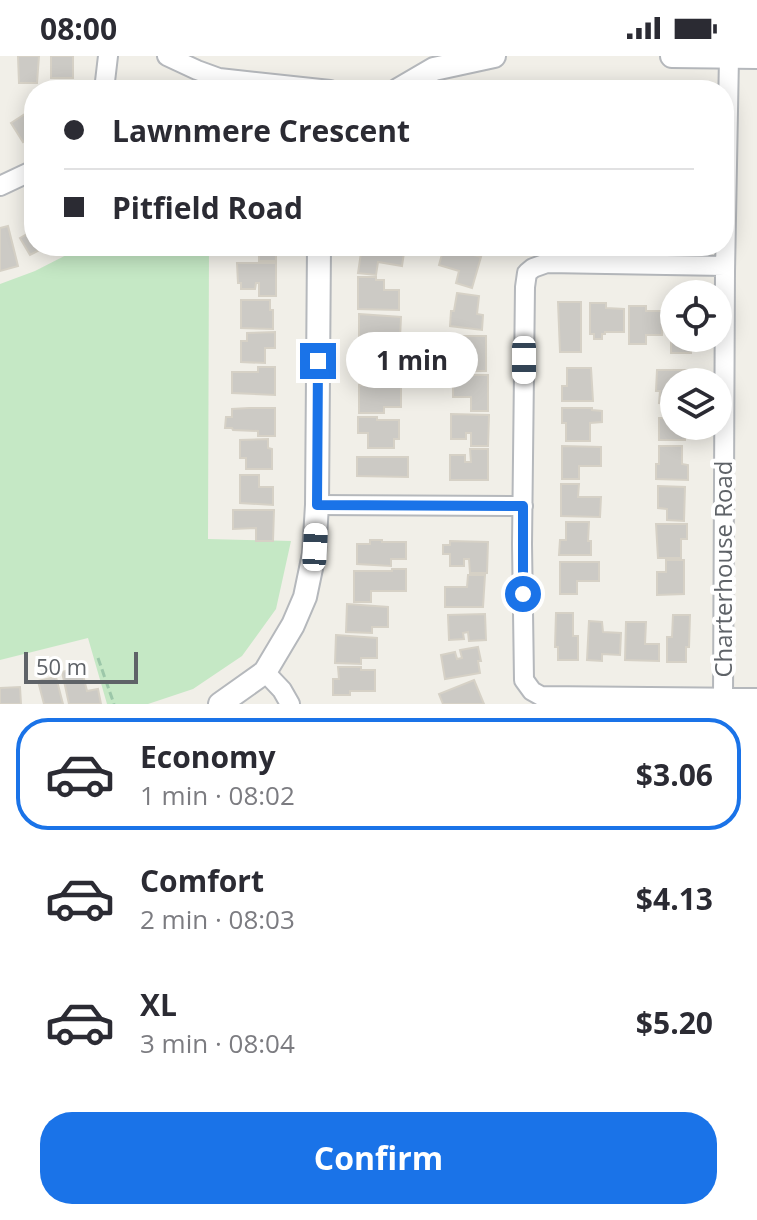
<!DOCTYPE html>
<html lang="en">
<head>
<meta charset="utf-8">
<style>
  body { margin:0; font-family:"Open Sans",sans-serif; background:#f7f7f7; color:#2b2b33; height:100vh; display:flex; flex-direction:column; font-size:30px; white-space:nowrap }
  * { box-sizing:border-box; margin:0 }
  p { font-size:26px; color:#7c7c81 }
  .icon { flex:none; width:44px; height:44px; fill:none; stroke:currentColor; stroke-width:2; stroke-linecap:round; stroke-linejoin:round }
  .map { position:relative; height:648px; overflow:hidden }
  .sheet { display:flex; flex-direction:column; background:#fff; flex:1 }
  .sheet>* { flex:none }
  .banner { position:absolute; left:24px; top:24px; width:710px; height:176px; border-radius:32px; box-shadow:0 4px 20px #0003; display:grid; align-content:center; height:176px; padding:0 40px; background:#fff }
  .tools { position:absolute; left:660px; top:224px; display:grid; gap:16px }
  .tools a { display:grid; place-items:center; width:72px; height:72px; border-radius:50%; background:#fff; box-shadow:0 4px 20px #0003; font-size:40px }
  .scale { position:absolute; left:24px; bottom:20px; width:114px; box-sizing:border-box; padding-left:8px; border:4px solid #5f6368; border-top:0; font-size:22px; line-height:28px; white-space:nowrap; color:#5f6368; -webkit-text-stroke:6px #fff; paint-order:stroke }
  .end { position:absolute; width:36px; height:36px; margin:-18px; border:10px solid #1a73e8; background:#fff; box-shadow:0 0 0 4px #fff }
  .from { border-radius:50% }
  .bubble { position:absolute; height:56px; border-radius:28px; background:#fff; box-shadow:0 4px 20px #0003; font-size:26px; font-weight:700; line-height:56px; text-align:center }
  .car { position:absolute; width:24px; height:48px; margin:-24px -12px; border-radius:10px; box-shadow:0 0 6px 2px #0007; background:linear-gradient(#fff 24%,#345 0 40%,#fff 0 76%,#345 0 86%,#fff 0) }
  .banner b { display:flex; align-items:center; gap:28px; height:76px; font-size:30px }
  .banner b+b { border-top:2px solid #e1e1e2 }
  .banner i { width:20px; height:20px; background:#2b2b33 }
  ul { padding:14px 0 0; list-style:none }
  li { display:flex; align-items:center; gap:24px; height:112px; margin:0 16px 12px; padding:0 24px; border:4px solid transparent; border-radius:32px }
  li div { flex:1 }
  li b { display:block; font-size:30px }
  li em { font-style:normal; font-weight:700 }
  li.selected { border-color:#1a73e8 }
  li>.icon { width:72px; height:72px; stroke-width:1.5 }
  .primary-button { display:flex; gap:16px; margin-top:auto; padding:16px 40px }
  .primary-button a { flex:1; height:92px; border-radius:32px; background:#1a73e8; color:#fff; font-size:32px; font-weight:700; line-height:92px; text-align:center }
  .status { display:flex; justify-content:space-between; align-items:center; height:56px; padding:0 40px; background:#fff; direction:ltr }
  .status svg { height:22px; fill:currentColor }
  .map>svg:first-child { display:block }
</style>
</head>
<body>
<div class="status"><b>08:00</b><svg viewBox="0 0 49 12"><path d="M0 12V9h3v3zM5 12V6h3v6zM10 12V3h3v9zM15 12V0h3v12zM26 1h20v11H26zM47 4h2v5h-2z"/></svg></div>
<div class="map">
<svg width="757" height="648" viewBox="0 0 757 648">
  <rect width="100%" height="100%" fill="#f1efe8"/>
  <path fill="#c5e8c5" d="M 84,190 L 209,190 L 208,483 L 291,485 L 276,553 L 242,600 L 193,633 L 148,648 L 107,648 L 88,582 L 0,604 L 0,228 L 35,215 Z"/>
  <path fill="#cccac5" stroke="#d6d1c6" stroke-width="2" d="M 18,0 L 39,0 L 37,27 L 19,27 Z
    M 51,0 L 73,0 L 73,22 L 51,22 Z
    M 34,52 L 34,79 L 23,86 L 11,67 Z
    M 8,170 L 18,210 L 0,215 L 0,172 Z
    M 34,174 L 34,190 L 47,190 L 30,199 L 20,182 Z
    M 237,190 L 276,190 L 276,205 L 259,205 L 259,192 L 237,192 Z
    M 362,190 L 405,190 L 402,210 L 378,206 L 376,219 L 358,217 Z
    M 444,191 L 481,201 L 472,232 L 456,227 L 459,215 L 439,209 Z
    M 237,207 L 276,207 L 276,240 L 259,240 L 259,227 L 256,227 L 255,233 L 241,233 L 241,227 L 238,227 Z
    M 358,221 L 376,221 L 376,224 L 384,224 L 384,234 L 399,234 L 399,254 L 358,253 Z
    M 457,237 L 479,240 L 477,258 L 483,259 L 482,274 L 450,270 L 451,255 L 454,255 Z
    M 241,244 L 270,244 L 270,254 L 273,254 L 273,273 L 241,272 Z
    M 558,246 L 581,246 L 581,296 L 560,296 Z
    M 590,247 L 606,247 L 606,252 L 624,253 L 624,276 L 605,276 L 605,278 L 602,278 L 602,283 L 594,283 L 594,278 L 590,278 Z
    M 671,247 L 674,247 L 674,282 L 691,282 L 691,297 L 671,297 Z
    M 629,250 L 646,250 L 646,255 L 663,255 L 662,279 L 646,279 L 646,288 L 629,288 Z
    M 359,258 L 401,261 L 400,282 L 384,281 L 383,288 L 359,288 Z
    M 275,276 L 275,292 L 265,292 L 265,307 L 241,306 L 241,285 L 247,285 L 247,277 Z
    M 451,280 L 486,280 L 486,315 L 468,315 L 468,302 L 450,302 L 450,300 L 442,300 L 442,281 L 451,281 Z
    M 358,291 L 375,291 L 375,303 L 401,303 L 401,322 L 358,322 Z
    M 258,311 L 275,311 L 275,339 L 232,337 L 232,316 L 258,316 Z
    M 567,312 L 591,312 L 593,345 L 562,345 L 562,330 L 567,330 Z
    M 657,314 L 688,314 L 688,326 L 674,326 L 674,348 L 659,347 L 660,335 L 656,335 Z
    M 453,319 L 488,319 L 488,355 L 471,355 L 471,341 L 453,341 Z
    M 359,329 L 401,331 L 401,351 L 384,351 L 384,357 L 359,357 Z
    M 668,350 L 674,350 L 674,370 L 685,370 L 685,384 L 659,384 L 659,362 L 667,362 Z
    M 249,352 L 275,352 L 275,380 L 258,380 L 258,375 L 233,374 L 232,372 L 225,372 L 226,361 L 232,361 L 232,353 Z
    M 562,352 L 592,352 L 592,354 L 602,355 L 602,366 L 590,367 L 590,385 L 566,385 L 566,367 L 562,367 Z
    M 451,358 L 489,359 L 488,390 L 471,390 L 471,377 L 466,377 L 466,383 L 451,383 Z
    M 358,361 L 377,361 L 377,364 L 399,364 L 399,383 L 394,383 L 394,392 L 368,392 L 368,377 L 358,377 Z
    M 268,383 L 268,392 L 272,393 L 272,413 L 246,413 L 246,402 L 240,402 L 240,384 Z
    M 562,390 L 601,391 L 601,410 L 579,410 L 579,423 L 562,423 Z
    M 659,390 L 682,390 L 682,408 L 688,409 L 688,424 L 656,423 L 656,408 L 659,408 Z
    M 470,393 L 488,393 L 488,424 L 450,424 L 450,399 L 465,399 L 465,406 L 471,406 Z
    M 357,401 L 408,401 L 408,421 L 357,420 Z
    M 240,419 L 259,419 L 259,431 L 273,431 L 273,449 L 240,447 Z
    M 561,428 L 579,428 L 578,441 L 601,441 L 600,461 L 561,460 Z
    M 658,430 L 685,431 L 684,465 L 667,464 L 667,453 L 658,452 Z
    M 233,454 L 274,454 L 273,485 L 256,485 L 256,472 L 233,473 Z
    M 566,466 L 589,466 L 588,485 L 591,485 L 591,499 L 559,499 L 560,484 L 566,484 Z
    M 656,468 L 687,468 L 687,483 L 681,483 L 681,502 L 658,502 Z
    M 370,484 L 382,484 L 382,486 L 406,486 L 406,503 L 391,503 L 391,510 L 357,508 L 357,488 L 370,488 Z
    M 450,485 L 488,486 L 487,517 L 470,517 L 469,503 L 464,503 L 464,510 L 450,510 L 450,498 L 443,498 L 443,489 L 450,489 Z
    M 666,504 L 684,504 L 684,538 L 657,539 L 657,516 L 666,516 Z
    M 560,506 L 599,506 L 599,525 L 577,525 L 577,538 L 560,538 Z
    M 392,513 L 406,513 L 406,535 L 371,535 L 371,546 L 354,546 L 354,515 L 392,515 Z
    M 468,519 L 485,519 L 483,551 L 445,551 L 445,531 L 467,531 Z
    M 347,548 L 388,551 L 388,571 L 372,571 L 372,577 L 346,576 Z
    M 556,557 L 573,557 L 573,580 L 578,580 L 578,604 L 558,604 L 558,591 L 555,591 Z
    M 485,558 L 486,584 L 469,585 L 468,576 L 463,577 L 464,583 L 449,584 L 448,559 Z
    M 673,559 L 690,559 L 689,591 L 686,591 L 686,606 L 667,606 L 667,581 L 672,581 Z
    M 589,565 L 602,566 L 603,576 L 621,577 L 620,599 L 602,598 L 602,605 L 587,604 Z
    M 626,566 L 646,566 L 645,588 L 659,588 L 659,605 L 625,604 Z
    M 336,579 L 377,582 L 377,602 L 361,602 L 361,608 L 335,607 Z
    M 478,591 L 481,605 L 478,605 L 480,617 L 445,623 L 441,599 L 455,596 L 457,603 L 462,602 L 460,594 Z
    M 81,611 L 87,635 L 98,633 L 101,648 L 69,648 L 62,616 Z
    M 338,611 L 361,611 L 361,614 L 375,614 L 375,635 L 350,635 L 350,639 L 333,639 L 333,623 L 339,623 Z
    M 56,621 L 63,648 L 44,648 L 38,625 Z
    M 474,624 L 484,648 L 443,648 L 439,638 Z
    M 20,631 L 21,648 L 0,648 L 0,632 Z"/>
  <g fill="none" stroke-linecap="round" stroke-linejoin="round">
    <defs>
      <path id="minor" d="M 167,0 L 197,14 L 219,22 L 330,34
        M 104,34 L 108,0
        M 0,130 L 34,114
        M 725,210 L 547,207 L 533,212 L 527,217 L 525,231 L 522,488 L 524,624 L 532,635 L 541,640 L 757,642
        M 317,449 L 523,450
        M 265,616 L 282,634 L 290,648
        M 723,641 L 725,216 L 729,1"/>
      <path id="tertiary" d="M 672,0 L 757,1
        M 398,34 L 434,13 L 494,0
        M 220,648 L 265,616 L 293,569 L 305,541 L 314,498 L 317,449 L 319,190"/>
    </defs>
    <use href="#minor" stroke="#b5b8bc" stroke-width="22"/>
    <use href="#tertiary" stroke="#b5b8bc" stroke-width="26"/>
    <path stroke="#9cc7a9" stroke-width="3" stroke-dasharray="8 4" stroke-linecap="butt" d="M 98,602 L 114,648"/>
    <use href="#minor" stroke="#fff" stroke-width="18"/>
    <use href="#tertiary" stroke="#fff" stroke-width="22"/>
  </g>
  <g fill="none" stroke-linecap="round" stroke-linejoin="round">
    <path stroke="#1a73e8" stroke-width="10" d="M 318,305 L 317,449 L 523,450 L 523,538"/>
  </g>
  <g text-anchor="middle" stroke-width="8" stroke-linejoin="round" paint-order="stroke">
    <g font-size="24" fill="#5f6368" stroke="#fff">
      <text transform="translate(724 513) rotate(-90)" y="8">Charterhouse Road</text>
    </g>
  </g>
</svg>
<div class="tools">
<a><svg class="icon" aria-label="locate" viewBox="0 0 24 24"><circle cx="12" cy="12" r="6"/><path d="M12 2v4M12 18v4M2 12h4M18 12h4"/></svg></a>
<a><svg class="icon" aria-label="layers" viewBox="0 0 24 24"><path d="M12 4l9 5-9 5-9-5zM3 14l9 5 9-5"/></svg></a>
</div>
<div class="scale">50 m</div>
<i class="end from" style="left:523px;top:538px"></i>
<i class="end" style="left:318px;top:305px"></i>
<div class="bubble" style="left:346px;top:276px;width:132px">1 min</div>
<i class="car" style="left:524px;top:304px;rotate:180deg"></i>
<i class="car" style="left:315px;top:491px;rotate:3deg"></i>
<div class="banner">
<b><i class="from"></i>Lawnmere Crescent</b>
<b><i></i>Pitfield Road</b>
</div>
</div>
<section class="sheet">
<ul>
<li class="selected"><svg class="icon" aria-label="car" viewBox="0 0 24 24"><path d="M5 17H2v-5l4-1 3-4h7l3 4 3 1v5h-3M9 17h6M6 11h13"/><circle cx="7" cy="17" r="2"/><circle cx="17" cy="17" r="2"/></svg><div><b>Economy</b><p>1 min · 08:02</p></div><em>$3.06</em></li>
<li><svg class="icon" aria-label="car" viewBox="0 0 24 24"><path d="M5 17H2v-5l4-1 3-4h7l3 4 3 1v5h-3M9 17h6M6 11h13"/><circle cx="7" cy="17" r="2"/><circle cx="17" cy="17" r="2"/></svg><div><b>Comfort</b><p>2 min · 08:03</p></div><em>$4.13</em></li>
<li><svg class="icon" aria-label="car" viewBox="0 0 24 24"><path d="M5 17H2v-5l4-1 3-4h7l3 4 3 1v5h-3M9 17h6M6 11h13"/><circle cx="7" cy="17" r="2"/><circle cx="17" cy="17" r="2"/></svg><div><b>XL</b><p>3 min · 08:04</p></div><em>$5.20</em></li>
</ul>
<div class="primary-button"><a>Confirm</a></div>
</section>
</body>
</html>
